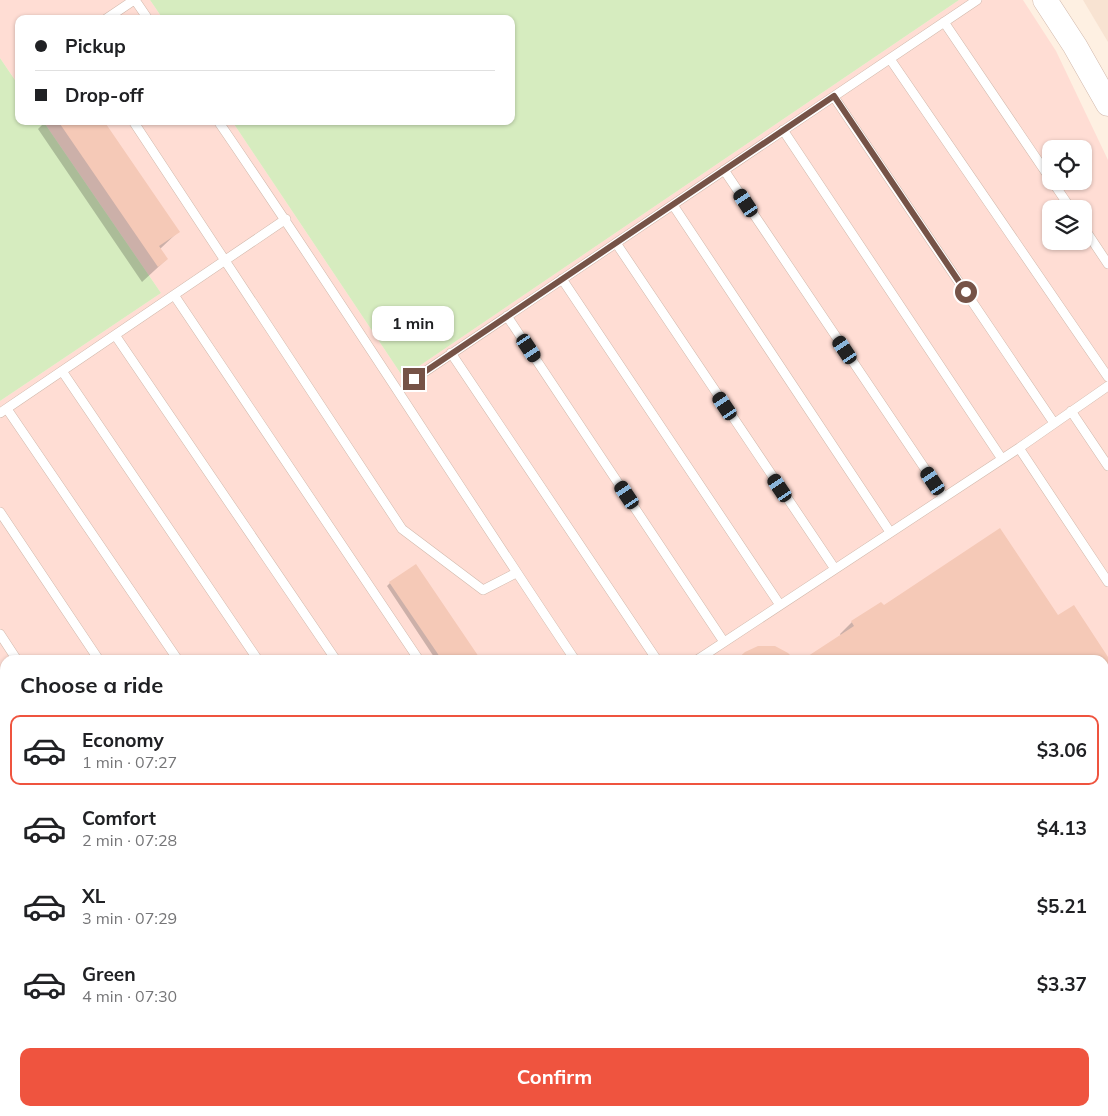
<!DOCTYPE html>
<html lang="en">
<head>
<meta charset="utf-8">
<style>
  body { margin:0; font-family:Mulish,sans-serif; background:#f2f2f2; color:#202124; height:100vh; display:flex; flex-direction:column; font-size:19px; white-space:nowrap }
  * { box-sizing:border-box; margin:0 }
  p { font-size:16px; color:#757577 }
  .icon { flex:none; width:28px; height:28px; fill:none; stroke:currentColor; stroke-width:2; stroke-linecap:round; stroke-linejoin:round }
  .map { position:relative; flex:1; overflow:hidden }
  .drawer { position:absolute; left:0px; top:655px; width:1109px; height:461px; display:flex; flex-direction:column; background:#fff; border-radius:15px 15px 0 0; box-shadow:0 1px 4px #0004 }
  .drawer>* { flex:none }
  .guide { position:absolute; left:15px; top:15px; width:500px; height:110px; border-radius:10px; box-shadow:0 1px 4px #0004; display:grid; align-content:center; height:110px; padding:0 20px; background:#fff }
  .controls { position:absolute; left:1042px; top:140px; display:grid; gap:10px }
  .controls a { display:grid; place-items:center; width:50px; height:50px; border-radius:10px; background:#fff; box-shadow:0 1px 4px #0004; font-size:25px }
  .end { position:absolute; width:22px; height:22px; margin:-11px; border:6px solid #765347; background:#fff; box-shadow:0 0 0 2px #fff }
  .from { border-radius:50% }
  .bubble { position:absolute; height:35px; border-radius:10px; background:#fff; box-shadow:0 1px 4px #0004; font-size:16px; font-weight:700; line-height:35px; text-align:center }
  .car { position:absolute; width:15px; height:30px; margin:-15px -8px; border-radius:6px; box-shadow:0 0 4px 1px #0007; background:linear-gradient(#222 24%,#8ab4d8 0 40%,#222 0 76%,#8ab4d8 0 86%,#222 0) }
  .guide b { display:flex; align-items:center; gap:18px; height:48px; font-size:19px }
  .guide b+b { border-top:1px solid #e0e0e0 }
  .guide i { width:12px; height:12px; background:#202124 }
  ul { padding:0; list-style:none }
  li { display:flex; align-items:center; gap:15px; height:70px; margin:0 10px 8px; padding:0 10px; border:2px solid transparent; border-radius:10px }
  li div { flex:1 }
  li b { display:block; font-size:19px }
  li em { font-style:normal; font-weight:700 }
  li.current { border-color:#ef543f }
  li>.icon { width:45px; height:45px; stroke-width:1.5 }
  h2 { padding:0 20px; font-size:22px; line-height:60px }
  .cta { display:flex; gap:10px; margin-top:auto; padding:10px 20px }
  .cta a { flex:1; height:58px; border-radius:10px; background:#ef543f; color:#fff; font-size:20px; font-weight:700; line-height:58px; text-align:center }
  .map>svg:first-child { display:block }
</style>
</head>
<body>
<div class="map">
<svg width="1108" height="1116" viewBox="0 0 1108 1116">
  <rect width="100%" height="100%" fill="#fef0e2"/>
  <path fill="#f8e3d2" d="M 1083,0 L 1108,0 L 1108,42 Z"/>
  <path fill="#ffddd4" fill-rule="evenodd" d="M 0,0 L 150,0 L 163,19 L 19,19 L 19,86 L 0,58 Z
    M 959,0 L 1023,0 L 1056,51 L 1108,160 L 1108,1116 L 19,1116 L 16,1111 L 1104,1111 L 1104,660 L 5,660 L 5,1095 L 0,1087 L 0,401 L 161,293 L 43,121 L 232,121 L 403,377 ZM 1051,149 L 1084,149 L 1084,181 L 1051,181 ZM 1051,209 L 1084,209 L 1084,241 L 1051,241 Z"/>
  <path fill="#d6ecbf" d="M 150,0 L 959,0 L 403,377 L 232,121 L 511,121 L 511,19 L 163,19 Z
    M 0,58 L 19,86 L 19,121 L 43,121 L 161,293 L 0,401 Z"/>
  <path fill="#0003" d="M 46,121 L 103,121 L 178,232 L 160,249 L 167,259 L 142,282 L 38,129 Z
    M 390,583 L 479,660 L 436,660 L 387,586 Z
    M 881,603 L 883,607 L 1057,617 L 1108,659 L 1108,990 L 1104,993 L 1104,660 L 805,660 L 841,636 L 840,634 L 852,622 Z
    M 156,1111 L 700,1111 L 697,1116 L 159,1116 Z"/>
  <path fill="#f5c9b7" d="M 58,121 L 104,121 L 180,232 L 159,246 L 168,259 L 158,267 Z
    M 1000,528 L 1058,615 L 1074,605 L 1108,657 L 1108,982 L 1104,975 L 1104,660 L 802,660 L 854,626 L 851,621 L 881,602 L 884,605 Z
    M 416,564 L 481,660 L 442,660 L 389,582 Z
    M 758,646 L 775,646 L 788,653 L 795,660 L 736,660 L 745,652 Z
    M 181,1111 L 698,1111 L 696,1113 L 698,1116 L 185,1116 Z"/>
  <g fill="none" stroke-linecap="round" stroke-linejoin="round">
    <defs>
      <path id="service" d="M 135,0 L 148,19
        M 106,19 L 134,0
        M 944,22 L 1051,180
        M 890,59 L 1108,377
        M 834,97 L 1054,423
        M 133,121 L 402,529 L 483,590 L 516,573
        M 218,121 C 340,299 455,481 575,660
        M 783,130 L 1002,459
        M 724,170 L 944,497
        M 1052,181 L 1071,209
        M 673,205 L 890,532
        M 1084,228 L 1108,264
        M 616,243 L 835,569
        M 562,279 L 780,605
        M 174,295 L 419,660
        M 507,316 L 724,642
        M 115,335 L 336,660
        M 451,353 L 657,660
        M 62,371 L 258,660
        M 414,379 L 977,0
        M 7,409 L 178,660
        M 1071,411 L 1108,466
        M 0,413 L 286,219
        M 1019,448 L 1108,582
        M 0,512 L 99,660
        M 0,634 L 17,660
        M 697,660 L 1019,448 L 1108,386
        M 0,755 L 5,763
        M 0,872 L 5,880
        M 0,982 L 5,989
        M 79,1111 L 82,1116
        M 161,1111 L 164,1116
        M 727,1111 L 730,1116
        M 825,1111 L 828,1116
        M 27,1116 L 32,1111
        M 1095,1116 L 1108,1112"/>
      <path id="tertiary" d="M 1045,0 L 1075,46 L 1108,104"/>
    </defs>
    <use href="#service" stroke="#d1b8ab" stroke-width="10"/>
    <use href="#tertiary" stroke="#d1b8ab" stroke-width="25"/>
    <use href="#service" stroke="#fff" stroke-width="9"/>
    <use href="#tertiary" stroke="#fff" stroke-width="24"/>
  </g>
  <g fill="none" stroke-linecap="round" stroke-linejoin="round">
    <path stroke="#765347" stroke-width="6" d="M 414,379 L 834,96 L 966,292"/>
  </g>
</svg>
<div class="controls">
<a><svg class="icon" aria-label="locate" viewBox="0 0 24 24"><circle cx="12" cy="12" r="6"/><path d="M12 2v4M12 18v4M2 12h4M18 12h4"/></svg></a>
<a><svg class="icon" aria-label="layers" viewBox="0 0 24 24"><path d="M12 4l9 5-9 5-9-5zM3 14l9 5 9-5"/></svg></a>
</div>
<i class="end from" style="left:966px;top:292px"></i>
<i class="end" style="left:414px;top:379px"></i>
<div class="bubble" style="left:372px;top:306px;width:82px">1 min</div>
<i class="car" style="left:746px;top:203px;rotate:326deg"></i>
<i class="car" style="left:529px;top:348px;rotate:146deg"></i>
<i class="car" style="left:845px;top:350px;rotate:326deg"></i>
<i class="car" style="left:725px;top:406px;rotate:326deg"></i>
<i class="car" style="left:933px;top:481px;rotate:326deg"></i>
<i class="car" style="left:780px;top:488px;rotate:326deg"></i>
<i class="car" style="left:627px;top:495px;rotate:326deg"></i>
<div class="guide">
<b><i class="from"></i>Pickup</b>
<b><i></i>Drop-off</b>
</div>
<section class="drawer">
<h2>Choose a ride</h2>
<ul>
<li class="current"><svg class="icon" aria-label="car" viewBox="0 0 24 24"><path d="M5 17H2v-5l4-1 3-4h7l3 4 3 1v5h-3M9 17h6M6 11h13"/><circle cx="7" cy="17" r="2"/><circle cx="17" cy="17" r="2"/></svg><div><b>Economy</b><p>1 min · 07:27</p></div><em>$3.06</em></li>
<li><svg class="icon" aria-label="car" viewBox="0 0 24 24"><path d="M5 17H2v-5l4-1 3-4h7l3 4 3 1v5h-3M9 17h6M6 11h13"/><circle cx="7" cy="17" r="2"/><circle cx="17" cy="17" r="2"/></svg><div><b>Comfort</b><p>2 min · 07:28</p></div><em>$4.13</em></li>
<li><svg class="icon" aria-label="car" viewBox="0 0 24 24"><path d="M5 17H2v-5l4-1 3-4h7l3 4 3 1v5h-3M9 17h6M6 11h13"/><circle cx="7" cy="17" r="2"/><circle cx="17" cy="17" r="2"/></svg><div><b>XL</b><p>3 min · 07:29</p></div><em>$5.21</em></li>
<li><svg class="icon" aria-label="car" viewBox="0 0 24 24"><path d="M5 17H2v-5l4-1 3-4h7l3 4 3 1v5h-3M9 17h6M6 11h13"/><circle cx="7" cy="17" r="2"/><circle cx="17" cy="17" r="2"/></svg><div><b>Green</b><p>4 min · 07:30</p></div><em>$3.37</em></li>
</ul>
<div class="cta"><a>Confirm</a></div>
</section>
</div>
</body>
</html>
